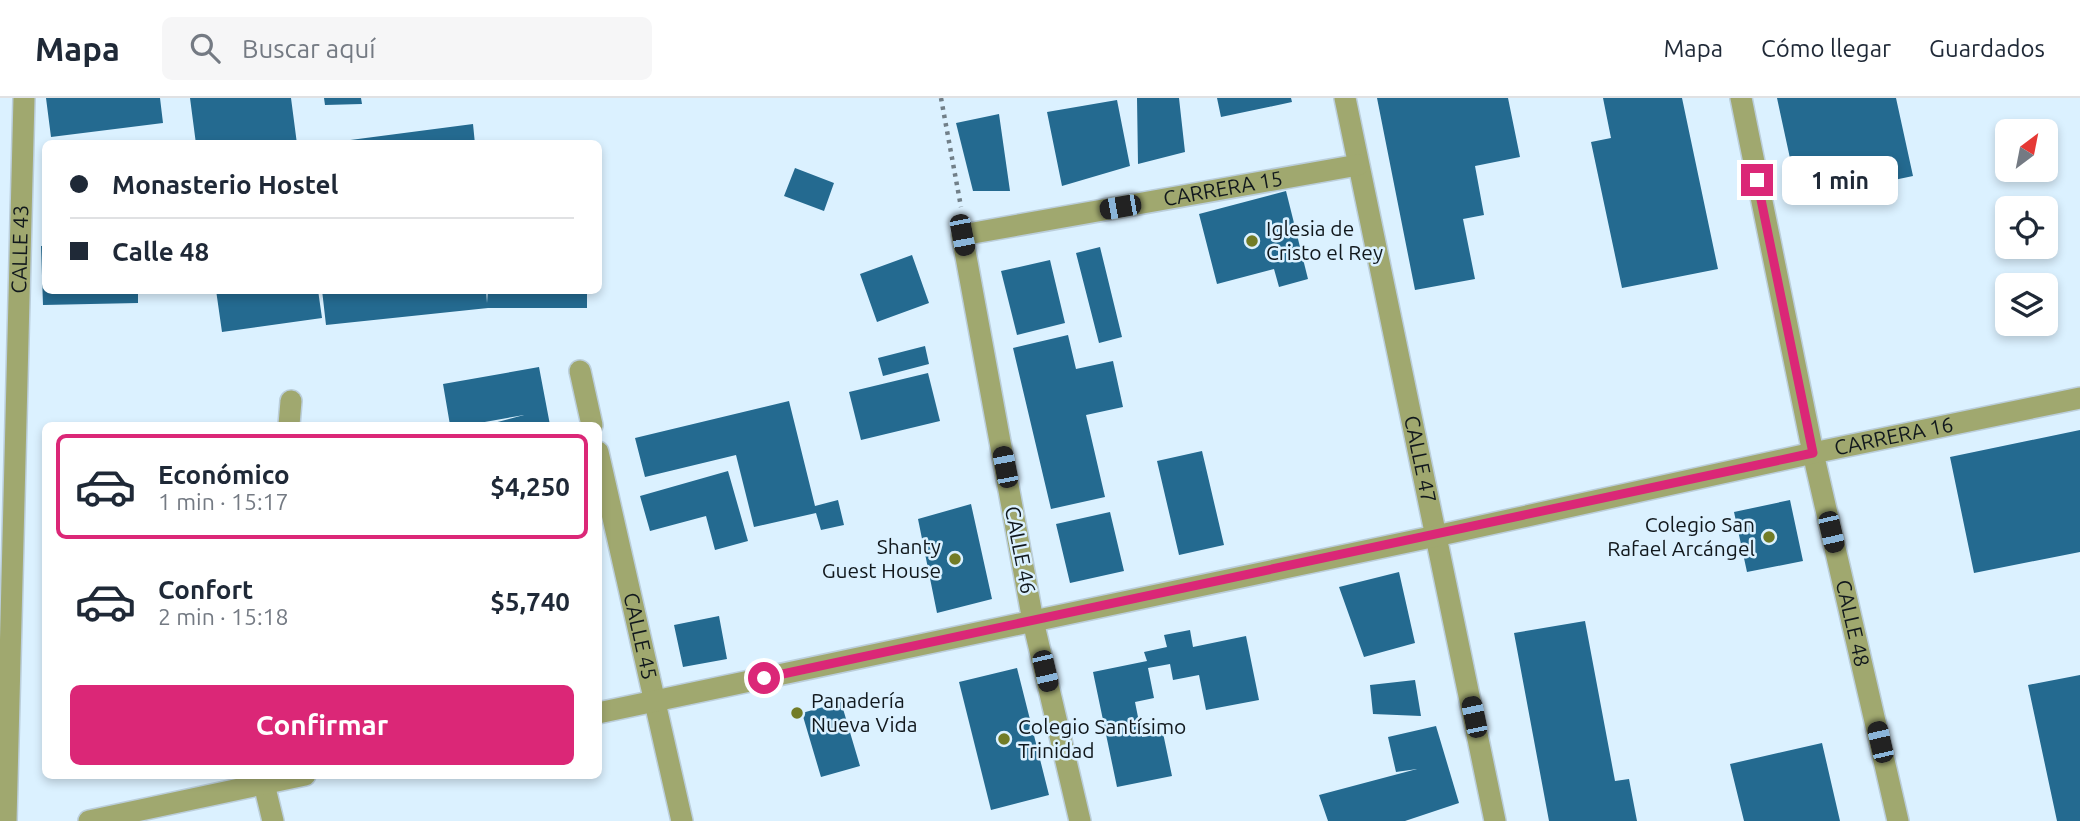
<!DOCTYPE html>
<html lang="es">
<head>
<meta charset="utf-8">
<style>
  body { margin:0; font-family:Ubuntu,sans-serif; background:#f6f6f7; color:#1f2937; height:100vh; display:flex; flex-direction:column; font-size:26px; white-space:nowrap }
  * { box-sizing:border-box; margin:0 }
  p { font-size:23px; color:#747a83 }
  .icon { flex:none; width:38px; height:38px; fill:none; stroke:currentColor; stroke-width:2; stroke-linecap:round; stroke-linejoin:round }
  .map { position:relative; flex:1; overflow:hidden }
  .side { position:absolute; left:42px; top:324px; width:560px; height:357px; display:flex; flex-direction:column; background:#fff; border-radius:10px; box-shadow:0 4px 10px #0003 }
  .side>* { flex:none }
  .hud { position:absolute; left:42px; top:42px; width:560px; height:154px; border-radius:10px; box-shadow:0 4px 10px #0003; display:grid; align-content:center; height:154px; padding:0 28px; background:#fff }
  .needle { width:46px; rotate:32deg }
  .buttons { position:absolute; left:1995px; top:21px; display:grid; gap:14px }
  .buttons a { display:grid; place-items:center; width:63px; height:63px; border-radius:10px; background:#fff; box-shadow:0 4px 10px #0003; font-size:35px }
  .end { position:absolute; width:32px; height:32px; margin:-16px; border:9px solid #db2777; background:#fff; box-shadow:0 0 0 4px #fff }
  .from { border-radius:50% }
  .bubble { position:absolute; height:49px; border-radius:10px; background:#fff; box-shadow:0 4px 10px #0003; font-size:23px; font-weight:700; line-height:49px; text-align:center }
  .car { position:absolute; width:21px; height:42px; margin:-21px -10px; border-radius:9px; box-shadow:0 0 5px 2px #0007; background:linear-gradient(#222 24%,#8ab4d8 0 40%,#222 0 76%,#8ab4d8 0 86%,#222 0) }
  .hud b { display:flex; align-items:center; gap:24px; height:66px; font-size:26px }
  .hud b+b { border-top:2px solid #e0e1e3 }
  .hud i { width:18px; height:18px; background:#1f2937 }
  ul { padding:12px 0 0; list-style:none }
  li { display:flex; align-items:center; gap:21px; height:105px; margin:0 14px 10px; padding:0 14px; border:4px solid transparent; border-radius:10px }
  li div { flex:1 }
  li b { display:block; font-size:26px }
  li em { font-style:normal; font-weight:700 }
  li.selected { border-color:#db2777 }
  li>.icon { width:63px; height:63px; stroke-width:1.5 }
  .action { display:flex; gap:14px; margin-top:auto; padding:14px 28px }
  .action a { flex:1; height:80px; border-radius:10px; background:#db2777; color:#fff; font-size:28px; font-weight:700; line-height:80px; text-align:center }
  header { display:flex; align-items:center; gap:42px; box-sizing:border-box; height:98px; padding:0 35px; background:#fff; border-bottom:2px solid #e0e1e3 }
  header strong { font-size:33px }
  nav { display:flex; gap:38px; margin-inline-start:auto; font-size:24px }
  .search { width:490px; height:63px; background:#f6f6f7; display:flex; align-items:center; gap:18px; box-sizing:border-box; padding:0 24px; border-radius:10px; color:#747a83; font-size:26px }
  .map>svg:first-child { display:block }
</style>
</head>
<body>
<header>
<strong>Mapa</strong>
<div class="search"><svg class="icon" aria-label="search" viewBox="0 0 24 24"><circle cx="10" cy="10" r="6"/><path d="M15 15l6 6"/></svg>Buscar aquí</div>
<nav><a>Mapa</a><a>Cómo llegar</a><a>Guardados</a></nav>
</header>
<div class="map">
<svg width="2080" height="723" viewBox="0 0 2080 723">
  <rect width="100%" height="100%" fill="#dbf1ff"/>
  <path fill="#246a90" d="M 46,0 L 160,0 L 163,25 L 51,39 Z
    M 190,0 L 291,0 L 297,46 L 196,46 Z
    M 324,0 L 361,0 L 362,6 L 325,7 Z
    M 1137,0 L 1179,0 L 1185,54 L 1138,66 Z
    M 1217,0 L 1291,0 L 1292,4 L 1221,19 Z
    M 1377,0 L 1508,0 L 1520,59 L 1475,68 L 1484,117 L 1463,121 L 1475,181 L 1415,192 Z
    M 1603,0 L 1682,0 L 1718,171 L 1622,190 L 1591,44 L 1611,40 Z
    M 1777,0 L 1896,0 L 1913,78 L 1799,102 Z
    M 1117,2 L 1130,68 L 1062,88 L 1047,14 Z
    M 999,16 L 1010,93 L 973,93 L 956,25 Z
    M 473,26 L 475,46 L 335,46 L 335,44 Z
    M 795,70 L 834,85 L 824,113 L 784,98 Z
    M 1286,93 L 1308,181 L 1279,189 L 1274,171 L 1217,186 L 1199,116 Z
    M 41,148 L 46,148 L 46,192 L 138,192 L 138,205 L 43,207 Z
    M 1100,149 L 1122,239 L 1099,245 L 1076,155 Z
    M 912,157 L 929,205 L 877,224 L 860,176 Z
    M 1050,162 L 1065,225 L 1017,237 L 1001,173 Z
    M 216,192 L 318,192 L 322,220 L 222,234 Z
    M 322,192 L 486,192 L 487,205 L 488,192 L 587,192 L 587,210 L 488,210 L 326,227 Z
    M 1068,237 L 1076,271 L 1113,263 L 1123,309 L 1086,317 L 1105,399 L 1051,411 L 1013,250 Z
    M 925,248 L 929,266 L 883,278 L 878,260 Z
    M 539,269 L 550,327 L 486,327 L 524,317 L 468,327 L 450,327 L 443,286 Z
    M 928,275 L 940,323 L 861,342 L 849,294 Z
    M 789,303 L 815,408 L 838,402 L 844,427 L 821,432 L 816,415 L 754,429 L 736,357 L 645,379 L 635,340 Z
    M 2080,332 L 2080,454 L 1974,475 L 1950,359 Z
    M 1202,353 L 1224,447 L 1179,457 L 1157,363 Z
    M 728,373 L 748,443 L 715,452 L 706,418 L 650,433 L 640,398 Z
    M 1790,402 L 1803,463 L 1747,474 L 1734,414 Z
    M 971,406 L 992,501 L 937,515 L 918,421 Z
    M 1110,414 L 1124,473 L 1070,485 L 1056,426 Z
    M 1399,474 L 1415,545 L 1364,559 L 1339,489 Z
    M 719,518 L 727,561 L 683,569 L 674,527 Z
    M 1585,523 L 1615,683 L 1629,681 L 1637,723 L 1549,723 L 1514,535 Z
    M 1190,532 L 1193,549 L 1246,538 L 1259,602 L 1206,612 L 1199,577 L 1173,582 L 1170,566 L 1148,570 L 1154,600 L 1135,604 L 1142,639 L 1163,635 L 1172,678 L 1117,689 L 1093,574 L 1147,563 L 1144,554 L 1167,549 L 1164,537 Z
    M 1017,570 L 1049,697 L 991,712 L 959,584 Z
    M 2080,577 L 2080,723 L 2057,723 L 2028,587 Z
    M 1415,582 L 1421,618 L 1373,616 L 1370,587 Z
    M 841,604 L 860,668 L 821,679 L 802,615 Z
    M 1436,628 L 1459,705 L 1405,723 L 1328,723 L 1319,697 L 1417,671 L 1396,674 L 1388,639 Z
    M 1822,645 L 1840,723 L 1744,723 L 1730,666 Z"/>
  <g fill="none" stroke-linecap="round" stroke-linejoin="round">
    <defs>
      <g id="minor">
        <path id="s1" d="M 1345,0 L 1495,723"/>
        <path id="s2" d="M 1741,0 L 1813,355 L 1898,723"/>
        <path d="M 580,273 L 592,327"/>
        <path d="M 289,327 L 291,303"/>
        <path id="s3" d="M 598,354 L 682,723"/>
        <path id="s4" d="M 598,615 L 1436,438 L 1813,355 L 2080,300"/>
        <path d="M 265,677 L 264,686 L 273,723"/>
        <path d="M 89,723 L 305,677"/>
        <path id="s5" d="M 1080,723 L 1033,523 L 962,137 L 1358,67"/>
      </g>
      <g id="tertiary">
        <path id="s6" d="M 6,723 L 24,0"/>
      </g>
    </defs>
    <use href="#minor" stroke="#bbcedb" stroke-width="24"/>
    <use href="#tertiary" stroke="#bbcedb" stroke-width="24"/>
    <path stroke="#717f88" stroke-width="4.5" stroke-dasharray="3.5 5" stroke-linecap="butt" d="M 941,0 L 961,109"/>
    <use href="#minor" stroke="#a0a86f" stroke-width="21"/>
    <use href="#tertiary" stroke="#a0a86f" stroke-width="21"/>
  </g>
  <g fill="none" stroke-linecap="round" stroke-linejoin="round">
    <path stroke="#db2777" stroke-width="9" d="M 764,580 L 1813,355 L 1757,82"/>
  </g>
  <g fill="#727c27" stroke="#dbf1ff" stroke-width="2.5">
    <circle cx="1252" cy="143" r="7"/>
    <circle cx="1769" cy="439" r="7"/>
    <circle cx="955" cy="461" r="7"/>
    <circle cx="797" cy="615" r="7"/>
    <circle cx="1004" cy="641" r="7"/>
  </g>
  <g text-anchor="middle" stroke-width="5" stroke-linejoin="round" paint-order="stroke">
    <g font-size="21" fill="#11181d" stroke="#dbf1ff">
      <text dy="7" stroke="none"><textPath href="#s5" startOffset="863">CARRERA 15</textPath></text>
      <text dy="7" stroke="none"><textPath href="#s6" startOffset="572">CALLE 43</textPath></text>
      <text dy="7" stroke="none"><textPath href="#s4" startOffset="1325">CARRERA 16</textPath></text>
      <text dy="7" stroke="none"><textPath href="#s1" startOffset="369">CALLE 47</textPath></text>
      <text transform="translate(1020 452) rotate(79)" y="7">CALLE 46</text>
      <text dy="7" stroke="none"><textPath href="#s2" startOffset="537">CALLE 48</textPath></text>
      <text dy="7" stroke="none"><textPath href="#s3" startOffset="189">CALLE 45</textPath></text>
    </g>
    <g font-size="21" fill="#11181d" stroke="#dbf1ff" text-anchor="start">
      <text x="1266" y="138">Iglesia de<tspan x="1266" dy="24">Cristo el Rey</tspan></text>
      <text x="1755" y="434" text-anchor="end">Colegio San<tspan x="1755" dy="24">Rafael Arcángel</tspan></text>
      <text x="941" y="456" text-anchor="end">Shanty<tspan x="941" dy="24">Guest House</tspan></text>
      <text x="811" y="610">Panadería<tspan x="811" dy="24">Nueva Vida</tspan></text>
      <text x="1018" y="636">Colegio Santísimo<tspan x="1018" dy="24">Trinidad</tspan></text>
    </g>
  </g>
</svg>
<div class="buttons">
<a><svg class="needle" viewBox="-14 -14 28 28"><path d="M0-13l5 13h-10z" fill="#e53935"/><path d="M0 13l5-13h-10z" fill="#747a83"/></svg></a>
<a><svg class="icon" aria-label="locate" viewBox="0 0 24 24"><circle cx="12" cy="12" r="6"/><path d="M12 2v4M12 18v4M2 12h4M18 12h4"/></svg></a>
<a><svg class="icon" aria-label="layers" viewBox="0 0 24 24"><path d="M12 4l9 5-9 5-9-5zM3 14l9 5 9-5"/></svg></a>
</div>
<i class="end from" style="left:764px;top:580px"></i>
<i class="end" style="left:1757px;top:82px"></i>
<div class="bubble" style="left:1782px;top:58px;width:116px">1 min</div>
<i class="car" style="left:1120px;top:109px;rotate:260deg"></i>
<i class="car" style="left:962px;top:137px;rotate:169deg"></i>
<i class="car" style="left:1005px;top:369px;rotate:349deg"></i>
<i class="car" style="left:1831px;top:434px;rotate:167deg"></i>
<i class="car" style="left:1045px;top:573px;rotate:167deg"></i>
<i class="car" style="left:1474px;top:619px;rotate:348deg"></i>
<i class="car" style="left:1880px;top:644px;rotate:347deg"></i>
<div class="hud">
<b><i class="from"></i>Monasterio Hostel</b>
<b><i></i>Calle 48</b>
</div>
<section class="side">
<ul>
<li class="selected"><svg class="icon" aria-label="car" viewBox="0 0 24 24"><path d="M5 17H2v-5l4-1 3-4h7l3 4 3 1v5h-3M9 17h6M6 11h13"/><circle cx="7" cy="17" r="2"/><circle cx="17" cy="17" r="2"/></svg><div><b>Económico</b><p>1 min · 15:17</p></div><em>$4,250</em></li>
<li><svg class="icon" aria-label="car" viewBox="0 0 24 24"><path d="M5 17H2v-5l4-1 3-4h7l3 4 3 1v5h-3M9 17h6M6 11h13"/><circle cx="7" cy="17" r="2"/><circle cx="17" cy="17" r="2"/></svg><div><b>Confort</b><p>2 min · 15:18</p></div><em>$5,740</em></li>
</ul>
<div class="action"><a>Confirmar</a></div>
</section>
</div>
</body>
</html>
